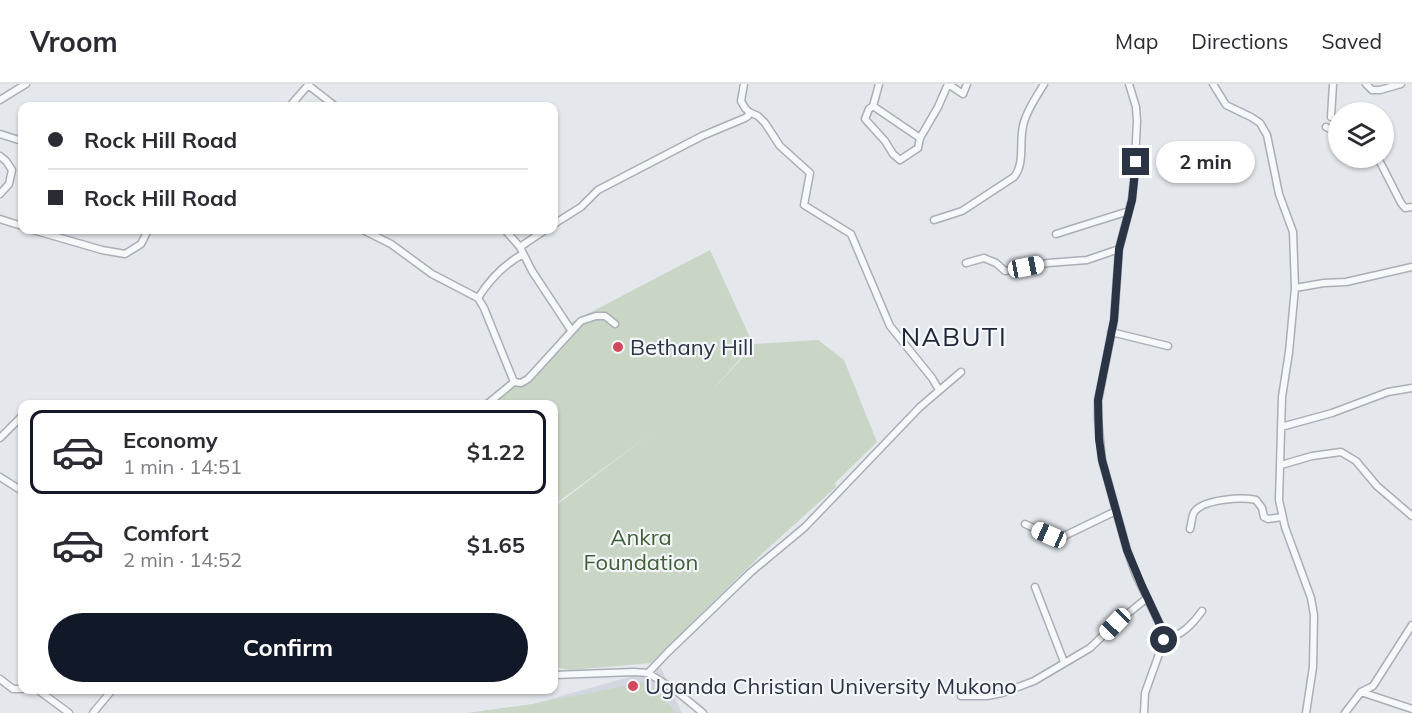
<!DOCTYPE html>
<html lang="en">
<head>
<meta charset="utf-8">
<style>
  body { margin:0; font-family:Mulish,sans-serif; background:#f7f7f7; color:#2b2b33; height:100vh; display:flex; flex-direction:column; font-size:22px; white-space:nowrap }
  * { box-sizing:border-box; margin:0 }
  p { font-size:20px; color:#7c7c81 }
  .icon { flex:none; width:33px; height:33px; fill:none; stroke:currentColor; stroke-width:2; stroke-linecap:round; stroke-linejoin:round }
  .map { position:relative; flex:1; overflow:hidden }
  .sheet { position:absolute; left:18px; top:316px; width:540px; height:294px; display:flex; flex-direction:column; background:#fff; border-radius:12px; box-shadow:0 2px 4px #0004 }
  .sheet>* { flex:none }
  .banner { position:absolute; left:18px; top:18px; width:540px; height:132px; border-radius:12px; box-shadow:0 2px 4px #0004; display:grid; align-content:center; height:132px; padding:0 30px; background:#fff }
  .buttons { position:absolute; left:1328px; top:18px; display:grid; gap:12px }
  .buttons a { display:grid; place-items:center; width:66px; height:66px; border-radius:50%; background:#fff; box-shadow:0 2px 4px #0004; font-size:30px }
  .end { position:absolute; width:27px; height:27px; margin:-14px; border:8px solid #2b3445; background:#fff; box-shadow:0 0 0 3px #fff }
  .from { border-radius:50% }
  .bubble { position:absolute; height:42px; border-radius:21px; background:#fff; box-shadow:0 2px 4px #0004; font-size:20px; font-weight:700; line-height:42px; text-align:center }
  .car { position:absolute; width:18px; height:36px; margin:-18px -9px; border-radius:8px; box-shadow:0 0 4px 2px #0007; background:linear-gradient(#fff 24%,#345 0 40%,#fff 0 76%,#345 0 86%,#fff 0) }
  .banner b { display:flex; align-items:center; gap:21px; height:57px; font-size:22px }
  .banner b+b { border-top:2px solid #e1e1e2 }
  .banner i { width:15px; height:15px; background:#2b2b33 }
  ul { padding:10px 0 0; list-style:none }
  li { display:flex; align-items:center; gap:18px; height:84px; margin:0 12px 9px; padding:0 18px; border:3px solid transparent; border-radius:12px }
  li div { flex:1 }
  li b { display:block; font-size:22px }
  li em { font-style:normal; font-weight:700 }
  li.active { border-color:#111827 }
  li>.icon { width:54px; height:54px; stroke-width:1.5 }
  .cta { display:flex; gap:12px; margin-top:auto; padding:12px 30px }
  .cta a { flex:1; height:69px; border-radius:36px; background:#111827; color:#fff; font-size:24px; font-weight:700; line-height:69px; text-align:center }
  header { display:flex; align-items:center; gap:36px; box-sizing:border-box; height:84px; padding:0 30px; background:#fff; border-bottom:2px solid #e1e1e2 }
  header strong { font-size:28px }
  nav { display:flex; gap:33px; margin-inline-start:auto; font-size:21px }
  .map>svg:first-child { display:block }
</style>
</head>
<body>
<header>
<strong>Vroom</strong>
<nav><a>Map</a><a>Directions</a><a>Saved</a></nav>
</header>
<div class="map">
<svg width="1412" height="629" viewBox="0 0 1412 629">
  <rect width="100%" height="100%" fill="#e4e7ec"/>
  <path fill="#d2d6de" d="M 661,584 L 682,629 L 468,629 L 533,620 Z"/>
  <path fill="#c9d6c5" d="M 710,166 L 753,260 L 710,309 L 755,260 L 818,256 L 844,276 L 877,358 L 835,399 L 836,403 L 765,467 L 651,579 L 571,586 L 554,583 L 554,423 L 654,347 L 554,421 L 554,321 L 487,321 L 525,296 L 572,238 Z
    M 646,598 L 677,629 L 468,629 L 533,620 Z"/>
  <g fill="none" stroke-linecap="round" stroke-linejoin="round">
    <defs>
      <path id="street" d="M 744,0 L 741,17 L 745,24 L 749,28 L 758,32 L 765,39 L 780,62 L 810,89 L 804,121 L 851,150 L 890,242 L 932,294 L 939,306
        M 1129,0 L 1136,23 L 1137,37 L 1134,96 L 1132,115 L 1119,165 L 1114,236 L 1098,317 L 1098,335 L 1102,376 L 1127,466 L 1136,491 L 1162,545 L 1164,556 L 1145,609 L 1144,629
        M 1213,0 L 1226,21 L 1251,33 L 1260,39 L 1267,51 L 1279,110 L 1293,148 L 1295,204 L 1289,268 L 1282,313 L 1279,416 L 1285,443 L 1311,514 L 1314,531 L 1313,583 L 1306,629
        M 1366,0 L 1372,6 L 1380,6 L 1401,0
        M 308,1 L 335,22
        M 0,16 L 26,0
        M 290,22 L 309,0
        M 873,22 L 920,54 L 918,64 L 900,76 L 893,70 L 885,57 L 865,35 L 869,25 L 873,22 L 879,0
        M 1331,33 L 1333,0
        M 1326,43 L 1338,49
        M 0,50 L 22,57
        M 920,54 L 938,23 L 948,0 L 963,10 L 967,0
        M 0,72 L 6,77 L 12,86 L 9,100 L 0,110
        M 1378,74 L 1401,119 L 1405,124 L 1412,123
        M 0,135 L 22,142
        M 934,136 L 962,127 L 1014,93 C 1026,78 1018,56 1024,38 C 1028,24 1037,12 1044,0
        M 554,140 L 581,123 L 598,106 L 702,52 L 745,34 L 748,32 L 749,28
        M 33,146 L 102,166 L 125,170 L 141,160 L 148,146
        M 363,146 L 391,160 L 432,190 L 478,214 L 484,224 L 514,298 L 521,299 L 528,295 L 581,237 L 596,232 L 605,232 L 615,240
        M 505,146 L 520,163 L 532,187 L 571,246
        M 1056,150 L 1129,127
        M 520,163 L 545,146
        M 966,179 L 984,174 L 996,179 L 1005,187 L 1048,179 L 1087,176 L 1119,165
        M 1295,204 L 1324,199 L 1346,198 L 1412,183
        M 478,214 C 490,195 503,181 523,170
        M 1111,248 L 1168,262
        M 486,321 L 514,298
        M 1281,343 L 1332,329 L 1388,308 L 1412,304
        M 0,354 L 22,332
        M 1281,381 L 1312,372 L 1341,368 L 1356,377 L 1377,402 L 1412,432
        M 0,393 L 22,407
        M 1025,440 L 1049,451 L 1062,453 L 1116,427
        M 1190,445 C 1192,439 1191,432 1195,427 C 1205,415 1242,413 1256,416 L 1262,424 L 1264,433 L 1268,435 L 1282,433
        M 1035,503 L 1064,578
        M 1164,556 C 1181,552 1192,541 1202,527
        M 648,589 L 668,568 L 751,488 L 805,443 L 920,323 L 961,288
        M 554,591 L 634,588 L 648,589 L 675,606 L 703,629
        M 0,595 L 13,605 L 22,605
        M 38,606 L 69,629
        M 1361,608 L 1412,625
        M 961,612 L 987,612 L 1002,609 L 1034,597 L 1090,564 L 1115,540 L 1147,514
        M 93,629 L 112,606
        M 1345,629 L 1361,608 L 1373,602 L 1412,541"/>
    </defs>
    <use href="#street" stroke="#a9aeb7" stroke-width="9"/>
    <use href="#street" stroke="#f7f8fa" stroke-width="6"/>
  </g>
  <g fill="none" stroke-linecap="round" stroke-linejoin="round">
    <path stroke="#2b3445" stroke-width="8" d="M 1136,78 L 1132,116 L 1119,165 L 1114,236 L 1098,316 L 1099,355 L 1102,376 L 1127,466 L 1142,502 L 1162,545 L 1164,556"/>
  </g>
  <g fill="#d1495b" stroke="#f4f6f9" stroke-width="2">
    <circle cx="618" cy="263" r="6"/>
    <circle cx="633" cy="602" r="6"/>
  </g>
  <g text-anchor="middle" stroke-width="4.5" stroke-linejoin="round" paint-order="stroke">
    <g font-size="22" fill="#2b3445" stroke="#f4f6f9" text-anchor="start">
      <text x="630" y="271">Bethany Hill</text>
      <text x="645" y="610">Uganda Christian University Mukono</text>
    </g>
    <g font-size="22" fill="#3f6138" stroke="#f4f6f9">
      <text x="641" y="461">Ankra<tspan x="641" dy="25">Foundation</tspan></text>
    </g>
    <g font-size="26" letter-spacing="1.5" fill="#1d2536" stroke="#f4f6f9">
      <text x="954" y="262">NABUTI</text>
    </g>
  </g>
</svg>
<div class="buttons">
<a><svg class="icon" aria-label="layers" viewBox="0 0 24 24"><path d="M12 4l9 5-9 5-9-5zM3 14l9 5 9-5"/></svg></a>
</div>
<i class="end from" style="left:1164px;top:556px"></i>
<i class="end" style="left:1136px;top:78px"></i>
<div class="bubble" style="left:1156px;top:57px;width:99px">2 min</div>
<i class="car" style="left:1026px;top:183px;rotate:79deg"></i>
<i class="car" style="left:1049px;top:451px;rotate:294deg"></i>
<i class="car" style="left:1115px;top:540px;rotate:224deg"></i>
<div class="banner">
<b><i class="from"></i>Rock Hill Road</b>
<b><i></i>Rock Hill Road</b>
</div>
<section class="sheet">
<ul>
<li class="active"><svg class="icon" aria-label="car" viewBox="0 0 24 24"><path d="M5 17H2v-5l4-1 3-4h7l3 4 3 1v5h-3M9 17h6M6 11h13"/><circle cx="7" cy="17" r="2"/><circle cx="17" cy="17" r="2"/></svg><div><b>Economy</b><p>1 min · 14:51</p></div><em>$1.22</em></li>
<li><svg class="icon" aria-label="car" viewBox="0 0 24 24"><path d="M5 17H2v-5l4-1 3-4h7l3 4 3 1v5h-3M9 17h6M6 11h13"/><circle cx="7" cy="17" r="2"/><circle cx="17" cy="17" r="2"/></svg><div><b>Comfort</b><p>2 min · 14:52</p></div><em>$1.65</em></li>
</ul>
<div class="cta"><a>Confirm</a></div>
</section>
</div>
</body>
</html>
